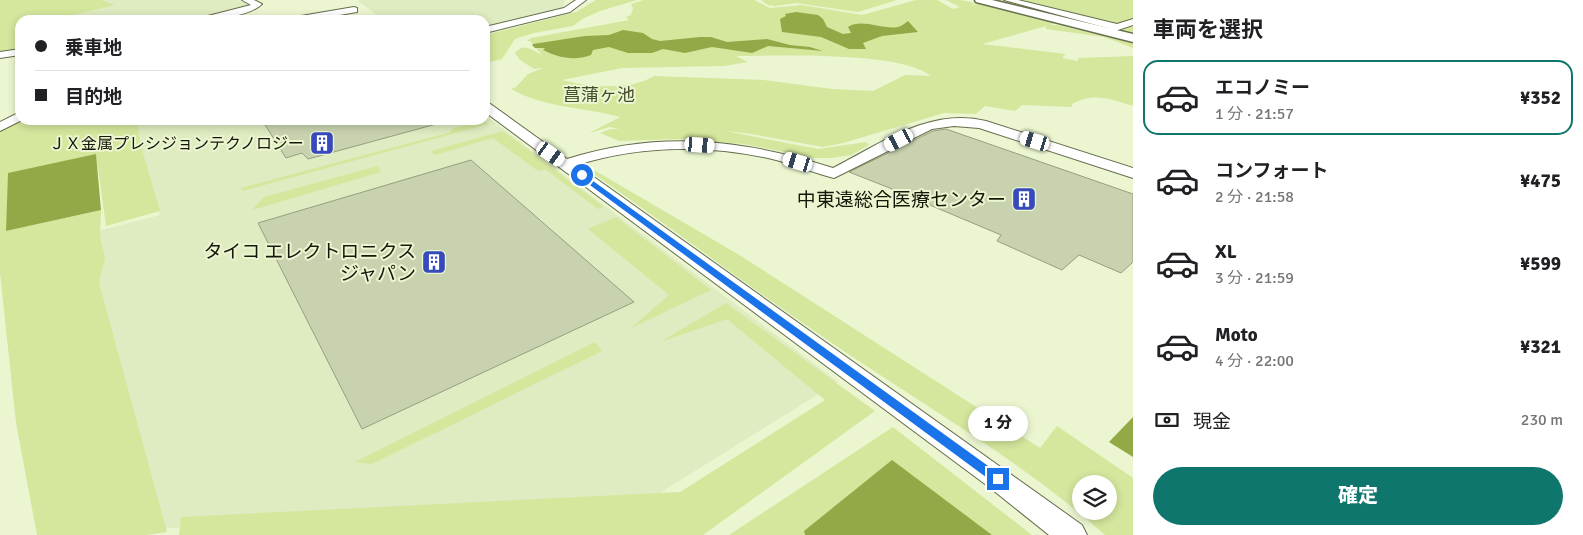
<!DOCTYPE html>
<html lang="ja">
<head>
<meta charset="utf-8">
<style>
  body { margin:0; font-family:Signika,"Noto Sans JP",sans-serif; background:#f2f2f2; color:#202124; height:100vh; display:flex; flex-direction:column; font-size:19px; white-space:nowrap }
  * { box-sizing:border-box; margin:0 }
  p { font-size:16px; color:#757577 }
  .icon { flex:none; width:28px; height:28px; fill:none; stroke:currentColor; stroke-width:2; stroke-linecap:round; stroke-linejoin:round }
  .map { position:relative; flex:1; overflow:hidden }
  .drawer { display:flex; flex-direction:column; background:#fff; width:450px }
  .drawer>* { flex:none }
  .banner { position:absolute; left:15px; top:15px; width:475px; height:110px; border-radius:15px; box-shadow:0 2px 8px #0003; display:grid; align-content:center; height:110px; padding:0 20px; background:#fff }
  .buttons { position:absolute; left:1072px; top:475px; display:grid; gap:10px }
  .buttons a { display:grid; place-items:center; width:45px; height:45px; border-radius:50%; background:#fff; box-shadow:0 2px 8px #0003; font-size:25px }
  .end { position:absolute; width:22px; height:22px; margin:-11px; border:6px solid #1a73e8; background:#fff; box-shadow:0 0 0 2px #fff }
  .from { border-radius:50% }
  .bubble { position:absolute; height:35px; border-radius:18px; background:#fff; box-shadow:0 2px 8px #0003; font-size:16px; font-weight:800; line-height:35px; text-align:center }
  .car { position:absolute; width:15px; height:30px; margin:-15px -8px; border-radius:6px; box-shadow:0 0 4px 1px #0007; background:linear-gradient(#fff 24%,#345 0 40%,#fff 0 76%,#345 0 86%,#fff 0) }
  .banner b { display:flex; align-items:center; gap:18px; height:48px; font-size:19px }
  .banner b+b { border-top:1px solid #e0e0e0 }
  .banner i { width:12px; height:12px; background:#202124 }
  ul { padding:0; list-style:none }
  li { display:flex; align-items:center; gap:15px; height:75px; margin:0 10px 8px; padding:0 10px; border:2px solid transparent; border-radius:15px }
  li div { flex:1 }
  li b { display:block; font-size:19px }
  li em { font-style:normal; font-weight:800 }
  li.active { border-color:#0f766e }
  li>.icon { width:45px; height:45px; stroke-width:1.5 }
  h2 { padding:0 20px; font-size:22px; line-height:60px }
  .pay { display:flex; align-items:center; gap:12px; height:55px; padding:0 20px; font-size:19px }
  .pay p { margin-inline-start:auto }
  .cta { display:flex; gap:10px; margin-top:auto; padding:10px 20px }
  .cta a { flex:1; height:58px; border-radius:30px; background:#0f766e; color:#fff; font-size:20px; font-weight:800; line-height:58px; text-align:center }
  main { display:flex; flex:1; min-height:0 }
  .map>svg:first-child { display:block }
</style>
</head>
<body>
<main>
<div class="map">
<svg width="1133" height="535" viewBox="0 0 1133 535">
  <rect width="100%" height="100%" fill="#ebf6d1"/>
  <path fill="#dfebc0" d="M 0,0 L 237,0 L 252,4 L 252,8 L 202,20 L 20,20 L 20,52 L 0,55 Z
    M 360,0 L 565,0 L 562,9 L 485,28 L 485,20 L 384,20 L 358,1 Z
    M 485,115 L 838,382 L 658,494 L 145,530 L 45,245 L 160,215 L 132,120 L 485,120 Z"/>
  <path fill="#d4e79d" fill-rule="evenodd" d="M 0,0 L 101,0 L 115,5 L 51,20 L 20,20 L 20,48 L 0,51 Z
    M 596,0 L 637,0 L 600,11 L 582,19 L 573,26 L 534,33 L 515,39 L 502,59 L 485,63 L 485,35 L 576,12 Z
    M 643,0 L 754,0 L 770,8 L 802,5 L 862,15 L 916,0 L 937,0 L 953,9 L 960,7 L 946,0 L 961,0 L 975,3 L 971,5 L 979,4 L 1055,23 L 1050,25 L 1058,25 L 1133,43 L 1133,48 L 1104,37 L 1046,29 L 1046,26 L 982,44 L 1066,54 L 1062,58 L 1078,61 L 1078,58 L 1133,56 L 1133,106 C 1111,99 1094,92 1072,104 L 1072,107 L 1022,105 L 1015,111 L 985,106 L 976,114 L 944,113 L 843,143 L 823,147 L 751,134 L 725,131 L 818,149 L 866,142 L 869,145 L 851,155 L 832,158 L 814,158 L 744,144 L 681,139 L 619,141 L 600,133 L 611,129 L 619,129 L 610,127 L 589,133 L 620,117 C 583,107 544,108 511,89 L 516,87 L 528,74 L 543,68 L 534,69 L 520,60 L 515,53 C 524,42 531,50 542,55 L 530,41 L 527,41 L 531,38 L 629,20 L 626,17 L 631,15 L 633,8 L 631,4 ZM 736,56 C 778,56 900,51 931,76 L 905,75 L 873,91 L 832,89 L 764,80 L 654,76 C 631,91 587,87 562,80 L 622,68 L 724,66 L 748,62 Z
    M 761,0 L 897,0 L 858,12 L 796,3 L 775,6 L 768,5 Z
    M 987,0 L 1133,0 L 1133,35 L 1115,28 L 1099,27 Z
    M 20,120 L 137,120 L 140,143 L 160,211 L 106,226 L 96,154 L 6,231 L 101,210 L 100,237 L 105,258 L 99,283 L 167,532 L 146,535 L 37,535 L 16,423 L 0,273 L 0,131 Z
    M 483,120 L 489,124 L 242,191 L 241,188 L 451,132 L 451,129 Z
    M 503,131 L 604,207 L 598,209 L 545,169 L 538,171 L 493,138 L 435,155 L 431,151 Z
    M 378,166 L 381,172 L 252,210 L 264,197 Z
    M 594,170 L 741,256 L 1040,448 L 1057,426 L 1133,478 L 1133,535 L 1105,535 C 1020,459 919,403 826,339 C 747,285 670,227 591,172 ZM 1081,484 L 1109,484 L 1109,511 L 1081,511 Z
    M 616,217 L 711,290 L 631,328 L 669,295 L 588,229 Z
    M 726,303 L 875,411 L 703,535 L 179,535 L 181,517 L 680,492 L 825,400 L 727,319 L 660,342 Z
    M 595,342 L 602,351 L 372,464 L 355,462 Z
    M 893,427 L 1032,535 L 729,535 Z"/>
  <path fill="#93a947" d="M 796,12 L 818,15 L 823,19 L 827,27 L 843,34 L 851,33 L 848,27 C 862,18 882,30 898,27 C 902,26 905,23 908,21 L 918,32 L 882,36 L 863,43 L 866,49 L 849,49 L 821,37 L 782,32 L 780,19 L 786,16 L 785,14 Z
    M 623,30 L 643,33 L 652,39 L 660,41 L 700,37 L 711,37 L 727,42 L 767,39 L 790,45 L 810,47 L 823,51 L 768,46 L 752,53 L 712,47 L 685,53 L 663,49 L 652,53 L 628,53 L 609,47 L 593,50 L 591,55 C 574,61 559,58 543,50 L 545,48 L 535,48 L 532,45 L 533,44 L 585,36 L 609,35 Z
    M 96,154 L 101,210 L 6,231 L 8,173 Z
    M 1133,417 L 1133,457 L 1109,442 Z
    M 892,460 L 992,535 L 805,535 L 804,531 Z"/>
  <path fill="#c8d2af" stroke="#969f7e" d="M 262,120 L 439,120 L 440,123 L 308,159 L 302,153 L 286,158 Z
    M 946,129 L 1133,194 L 1133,262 L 1121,273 L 1079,255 L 1062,270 L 997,241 L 1001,235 L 887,187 L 849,172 L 933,131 Z
    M 471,160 L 634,302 L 362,429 L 258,223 Z"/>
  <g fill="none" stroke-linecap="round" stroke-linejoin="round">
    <defs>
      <path id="minor" d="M 242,0 L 254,0 L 262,4 C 250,16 215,20 198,20 L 200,18 L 251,5 Z
        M 576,0 L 586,0 L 570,12 L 485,33 L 485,27 L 564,8 Z
        M 1004,0 L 1018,0 L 1117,24 L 1133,19 L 1133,25 L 1106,34 L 1101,31 L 1107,28 Z
        M 354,7 L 357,8 L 357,12 L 311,20 L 290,20 L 295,17 Z
        M 20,49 L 20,55 L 0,58 L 0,52 Z
        M 485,102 L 489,103 L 567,159 C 659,130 743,139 833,168 C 880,144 930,107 986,121 L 1133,168 L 1133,178 L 979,128 L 954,126 L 932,129 L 834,178 C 814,173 796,165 776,160 C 711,144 640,145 577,165 L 1082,525 L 1087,535 L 1049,535 L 989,487 L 485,112 Z
        M 20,112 L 20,120 L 22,120 L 0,131 L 0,122 Z"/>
      <path id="major" d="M 975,0 L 992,0 L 1133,34 L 1133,42 L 976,2 Z"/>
    </defs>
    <use href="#minor" stroke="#656d4d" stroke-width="2"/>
    <use href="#major" stroke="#656d4d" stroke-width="3"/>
    <use href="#minor" fill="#fff" fill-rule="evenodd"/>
    <use href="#major" fill="#fff" fill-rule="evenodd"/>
  </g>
  <path fill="#1a73e8" d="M 582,173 L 1002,476 L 1004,479 L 1002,483 L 998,484 L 994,483 L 579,177 L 579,174 Z"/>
  <defs>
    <symbol id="building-square" viewBox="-11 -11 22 22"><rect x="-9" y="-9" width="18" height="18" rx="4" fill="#364abd" stroke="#ebf6d1"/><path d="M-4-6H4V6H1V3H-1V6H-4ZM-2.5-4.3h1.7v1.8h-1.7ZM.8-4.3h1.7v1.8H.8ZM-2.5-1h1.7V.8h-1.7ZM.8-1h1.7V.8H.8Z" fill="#fff"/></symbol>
  </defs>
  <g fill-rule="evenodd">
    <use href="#building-square" x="308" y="129" width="28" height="28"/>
    <use href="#building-square" x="1010" y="185" width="28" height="28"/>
    <use href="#building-square" x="420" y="248" width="28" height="28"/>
  </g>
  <g text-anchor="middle" stroke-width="4" stroke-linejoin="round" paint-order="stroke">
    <g font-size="16" fill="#14170a" stroke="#ebf6d1" text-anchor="end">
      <text x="304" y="149">ＪＸ金属プレシジョンテクノロジー</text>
    </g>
    <g font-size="18" fill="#444c2e" stroke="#ebf6d1">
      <text x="599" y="101">菖蒲ヶ池</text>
    </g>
    <g font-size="19" fill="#14170a" stroke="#ebf6d1" text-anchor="end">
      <text x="1006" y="206">中東遠総合医療センター</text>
      <text x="416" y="258">タイコ エレクトロニクス<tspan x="416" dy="22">ジャパン</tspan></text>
    </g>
  </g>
</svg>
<div class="buttons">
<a><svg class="icon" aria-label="layers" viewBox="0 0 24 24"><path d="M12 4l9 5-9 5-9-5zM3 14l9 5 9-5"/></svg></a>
</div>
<i class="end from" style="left:582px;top:175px"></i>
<i class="end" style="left:998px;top:479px"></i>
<div class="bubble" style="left:968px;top:406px;width:60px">1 分</div>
<i class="car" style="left:899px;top:140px;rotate:243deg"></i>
<i class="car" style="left:1035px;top:141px;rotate:287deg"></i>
<i class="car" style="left:700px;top:145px;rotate:94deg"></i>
<i class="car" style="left:551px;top:154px;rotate:125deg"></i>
<i class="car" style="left:798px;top:162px;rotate:287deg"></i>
<div class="banner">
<b><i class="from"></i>乗車地</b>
<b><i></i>目的地</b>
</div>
</div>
<section class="drawer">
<h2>車両を選択</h2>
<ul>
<li class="active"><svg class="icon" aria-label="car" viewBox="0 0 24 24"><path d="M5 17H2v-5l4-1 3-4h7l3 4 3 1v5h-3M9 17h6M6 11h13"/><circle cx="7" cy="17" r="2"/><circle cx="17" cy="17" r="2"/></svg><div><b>エコノミー</b><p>1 分 · 21:57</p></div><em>¥352</em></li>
<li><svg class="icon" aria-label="car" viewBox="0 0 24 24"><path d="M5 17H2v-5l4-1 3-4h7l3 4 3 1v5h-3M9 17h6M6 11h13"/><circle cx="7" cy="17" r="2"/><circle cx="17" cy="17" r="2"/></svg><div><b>コンフォート</b><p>2 分 · 21:58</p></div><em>¥475</em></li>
<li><svg class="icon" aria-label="car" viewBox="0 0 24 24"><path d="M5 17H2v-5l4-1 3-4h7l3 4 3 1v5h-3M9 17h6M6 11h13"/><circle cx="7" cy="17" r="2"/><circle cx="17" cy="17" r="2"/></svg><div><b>XL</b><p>3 分 · 21:59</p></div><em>¥599</em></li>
<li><svg class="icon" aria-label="car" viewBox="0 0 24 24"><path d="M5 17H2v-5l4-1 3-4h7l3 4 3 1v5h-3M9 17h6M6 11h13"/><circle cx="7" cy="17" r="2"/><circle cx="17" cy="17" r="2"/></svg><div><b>Moto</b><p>4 分 · 22:00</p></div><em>¥321</em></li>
</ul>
<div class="pay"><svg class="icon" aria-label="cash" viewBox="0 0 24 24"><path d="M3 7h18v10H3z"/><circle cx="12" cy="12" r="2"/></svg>現金<p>230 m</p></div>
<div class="cta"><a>確定</a></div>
</section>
</main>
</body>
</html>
